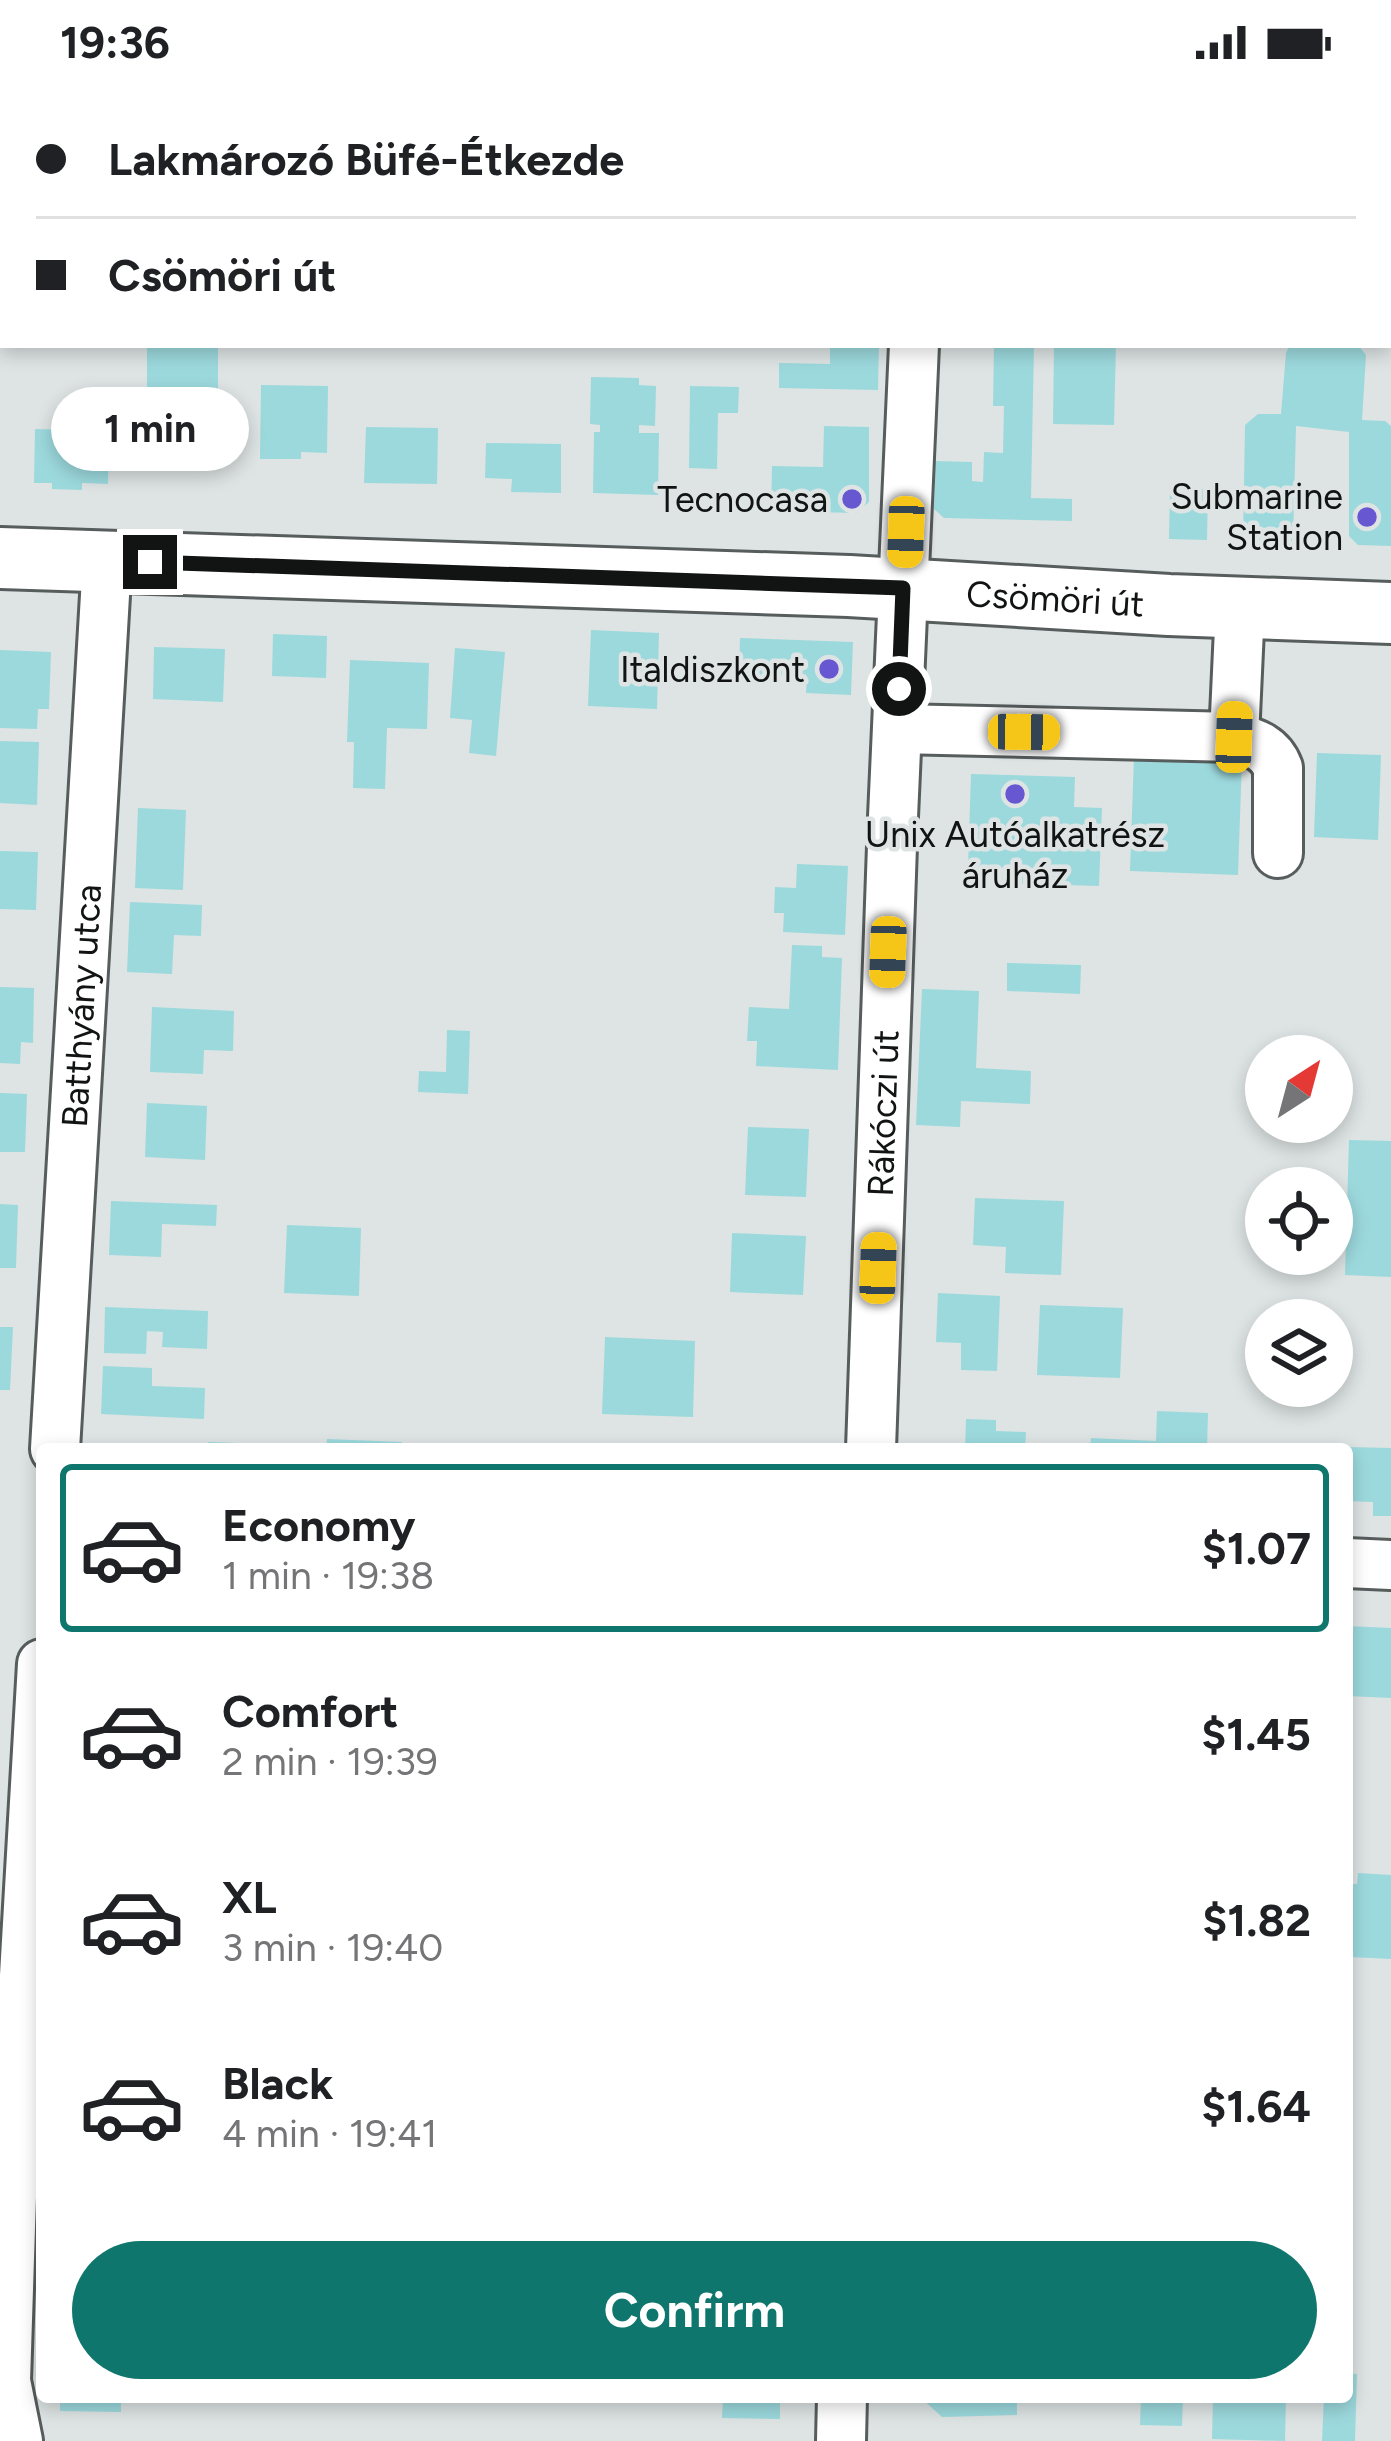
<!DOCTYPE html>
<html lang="en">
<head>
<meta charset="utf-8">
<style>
  body { margin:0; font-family:Figtree,sans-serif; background:#f6f6f6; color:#202124; height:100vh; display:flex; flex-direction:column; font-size:45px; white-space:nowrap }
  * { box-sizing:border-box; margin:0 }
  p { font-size:39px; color:#757577 }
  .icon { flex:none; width:66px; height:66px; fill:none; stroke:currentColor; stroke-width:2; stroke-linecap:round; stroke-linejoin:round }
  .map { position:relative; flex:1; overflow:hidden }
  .details { position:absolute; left:36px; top:1359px; width:1317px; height:960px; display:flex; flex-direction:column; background:#fff; border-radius:12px; box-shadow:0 6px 18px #0003 }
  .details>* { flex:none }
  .hud { position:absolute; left:0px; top:0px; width:1392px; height:264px; box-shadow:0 6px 18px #0003; display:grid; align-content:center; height:264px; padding:0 36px; background:#fff }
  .needle { width:78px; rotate:36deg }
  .controls { position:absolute; left:1245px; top:951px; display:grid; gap:24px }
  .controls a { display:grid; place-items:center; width:108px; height:108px; border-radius:50%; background:#fff; box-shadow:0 6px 18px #0003; font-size:60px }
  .end { position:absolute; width:54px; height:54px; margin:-27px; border:15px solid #111413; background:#fff; box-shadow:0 0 0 6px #fff }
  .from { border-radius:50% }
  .bubble { position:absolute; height:84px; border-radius:42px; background:#fff; box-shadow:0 6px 18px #0003; font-size:39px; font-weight:700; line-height:84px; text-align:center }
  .car { position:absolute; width:36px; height:72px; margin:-36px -18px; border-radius:15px; box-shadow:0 0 9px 3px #0007; background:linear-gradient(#f5c518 24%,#345 0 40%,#f5c518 0 76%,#345 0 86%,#f5c518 0) }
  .hud b { display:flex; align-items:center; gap:42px; height:114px; font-size:45px }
  .hud b+b { border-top:3px solid #e0e0e0 }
  .hud i { width:30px; height:30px; background:#202124 }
  ul { padding:21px 0 0; list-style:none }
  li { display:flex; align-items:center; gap:36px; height:168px; margin:0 24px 18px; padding:0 12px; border:6px solid transparent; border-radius:12px }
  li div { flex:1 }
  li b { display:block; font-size:45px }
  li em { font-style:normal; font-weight:700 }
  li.selected { border-color:#0f766e }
  li>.icon { width:108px; height:108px; stroke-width:1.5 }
  .action { display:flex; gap:24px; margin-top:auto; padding:24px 36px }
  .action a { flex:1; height:138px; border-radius:72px; background:#0f766e; color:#fff; font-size:48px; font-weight:700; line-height:138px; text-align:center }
  .status { display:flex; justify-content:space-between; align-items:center; height:84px; padding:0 60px; background:#fff; direction:ltr }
  .status svg { height:33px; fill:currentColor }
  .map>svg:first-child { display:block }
</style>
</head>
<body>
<div class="status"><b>19:36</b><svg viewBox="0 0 49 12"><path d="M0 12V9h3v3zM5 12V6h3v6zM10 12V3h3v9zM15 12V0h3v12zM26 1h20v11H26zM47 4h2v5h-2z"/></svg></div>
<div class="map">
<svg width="1391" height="2357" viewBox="0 0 1391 2357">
  <rect width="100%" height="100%" fill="#dde4e3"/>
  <path fill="#9cd9dd" d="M 147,261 L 218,261 L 218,307 L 147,305 Z
    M 830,261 L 879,261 L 878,306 L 779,304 L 779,279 L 830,280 Z
    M 994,261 L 1034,261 L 1031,414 L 1072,415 L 1072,437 L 944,434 L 934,425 L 935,377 L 972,378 L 972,397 L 983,398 L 984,368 L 1003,369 L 1004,322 L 993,322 Z
    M 1054,261 L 1116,261 L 1114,341 L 1053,340 Z
    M 1290,261 L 1358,261 L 1366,271 L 1362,336 L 1385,337 L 1391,342 L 1391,462 L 1358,461 L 1349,452 L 1349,348 L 1296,342 L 1293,457 L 1243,457 L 1245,341 L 1258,330 L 1281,330 L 1286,269 Z
    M 591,293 L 639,294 L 639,301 L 656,302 L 655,342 L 639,341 L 639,349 L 659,349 L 658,411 L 593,409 L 594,348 L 600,348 L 600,341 L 590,340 Z
    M 261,301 L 328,302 L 327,369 L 301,368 L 301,375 L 260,375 Z
    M 690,302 L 739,303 L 738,329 L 718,329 L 717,385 L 689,384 Z
    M 824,342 L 869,343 L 869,418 L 856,429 L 771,427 L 772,382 L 823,383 Z
    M 366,343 L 438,344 L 437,400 L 364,399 Z
    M 35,345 L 109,347 L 108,400 L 82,399 L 82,406 L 52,405 L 52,399 L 34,399 Z
    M 486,359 L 561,360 L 561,409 L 511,408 L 512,395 L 485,394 Z
    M 1170,405 L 1208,405 L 1207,456 L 1169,455 Z
    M 591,546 L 659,549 L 657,625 L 588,622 Z
    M 273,550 L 327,552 L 326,594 L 272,592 Z
    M 740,554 L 853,558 L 851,611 L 806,609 L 807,592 L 739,590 Z
    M 154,563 L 225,565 L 223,618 L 153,615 Z
    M 455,564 L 505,568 L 496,672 L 469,669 L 472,636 L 450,634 Z
    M 0,566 L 51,568 L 49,625 L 38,625 L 37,645 L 0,644 Z
    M 350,576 L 429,579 L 427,645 L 387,644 L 385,705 L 353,704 L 354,658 L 347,658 Z
    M 0,657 L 39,658 L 37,721 L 0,719 Z
    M 1317,669 L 1381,671 L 1378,756 L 1314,753 Z
    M 1134,672 L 1242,675 L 1238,791 L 1130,787 Z
    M 971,690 L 1075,693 L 1074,723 L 1102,724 L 1099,802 L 1002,799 L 1003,784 L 968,783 Z
    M 138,724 L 186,726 L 183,806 L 135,804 Z
    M 0,767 L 38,768 L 36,826 L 0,825 Z
    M 797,780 L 848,782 L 845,851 L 783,848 L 784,829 L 774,829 L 775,803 L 796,804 Z
    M 130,818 L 202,821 L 201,852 L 174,851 L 172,890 L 127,888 Z
    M 792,861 L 822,862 L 822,873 L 842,874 L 838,986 L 756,982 L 757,957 L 747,957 L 749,923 L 789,925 Z
    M 1007,879 L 1081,881 L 1080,910 L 1007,907 Z
    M 0,903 L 34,904 L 33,959 L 21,958 L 20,980 L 0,979 Z
    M 922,905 L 979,907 L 976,984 L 1031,987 L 1030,1020 L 961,1017 L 960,1043 L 916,1041 Z
    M 152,923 L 234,927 L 233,967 L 204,966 L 203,990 L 150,988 Z
    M 447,946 L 470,947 L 468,1010 L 418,1008 L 419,987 L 446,988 Z
    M 0,1009 L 27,1010 L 25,1068 L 0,1068 Z
    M 147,1019 L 207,1022 L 205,1076 L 145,1073 Z
    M 748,1043 L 809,1045 L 806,1113 L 745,1111 Z
    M 1349,1056 L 1391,1057 L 1391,1193 L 1345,1191 Z
    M 975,1114 L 1064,1117 L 1061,1191 L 1005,1189 L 1006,1163 L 973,1161 Z
    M 111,1117 L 217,1121 L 216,1142 L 162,1140 L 161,1173 L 109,1171 Z
    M 0,1120 L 18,1121 L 16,1184 L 0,1184 Z
    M 287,1141 L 361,1144 L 359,1212 L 284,1209 Z
    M 732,1149 L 806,1152 L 803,1211 L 730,1208 Z
    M 938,1209 L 1000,1212 L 997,1287 L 961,1286 L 961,1259 L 936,1258 Z
    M 1040,1221 L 1123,1224 L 1120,1294 L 1037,1291 Z
    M 105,1223 L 208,1227 L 207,1265 L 162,1263 L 163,1248 L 147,1247 L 146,1270 L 104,1269 Z
    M 0,1243 L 13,1243 L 10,1306 L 0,1306 Z
    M 605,1253 L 695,1257 L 693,1333 L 602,1330 Z
    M 103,1282 L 152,1284 L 152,1302 L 205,1304 L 204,1335 L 101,1330 Z
    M 1157,1327 L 1208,1329 L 1207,1365 L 1090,1365 L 1091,1354 L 1156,1357 Z
    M 966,1335 L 996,1336 L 996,1347 L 1026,1348 L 1025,1365 L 965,1365 Z
    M 327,1355 L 402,1358 L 401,1365 L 326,1365 Z
    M 208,1358 L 297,1361 L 297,1365 L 208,1365 Z
    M 1347,1363 L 1391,1364 L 1391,1432 L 1373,1432 L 1373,1418 L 1347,1417 Z
    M 1347,1542 L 1391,1544 L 1391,1614 L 1347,1612 Z
    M 1358,1789 L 1391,1791 L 1391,1875 L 1350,1873 L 1347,1800 L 1357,1800 Z
    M 1347,2289 L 1357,2290 L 1355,2357 L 1322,2357 L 1324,2313 L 1347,2313 Z
    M 60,2313 L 121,2313 L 121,2328 L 60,2327 Z
    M 723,2313 L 780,2313 L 780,2335 L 722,2334 Z
    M 920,2313 L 1017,2313 L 1017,2331 L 942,2333 Z
    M 1141,2313 L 1183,2313 L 1182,2342 L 1140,2341 Z
    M 1213,2313 L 1286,2313 L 1285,2357 L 1212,2355 Z"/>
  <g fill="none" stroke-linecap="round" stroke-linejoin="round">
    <defs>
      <g id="minor">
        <path d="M 669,0 L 822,3"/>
        <path d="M 926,3 L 926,0"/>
        <path d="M 1389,17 L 1391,17"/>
        <path d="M 898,645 L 1234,653 L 1240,523"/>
        <path d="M 1234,653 C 1254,659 1270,663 1278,684 L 1278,769"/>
        <path id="s1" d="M 55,1365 L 107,477"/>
        <path id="s2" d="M 871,1365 L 893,733 L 914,261"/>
        <path d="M 1347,1479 L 1391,1481"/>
        <path d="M 18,2357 L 6,2297 L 13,2082 L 42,1580"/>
        <path d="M 841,2357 L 842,2313"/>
      </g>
      <g id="major">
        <path id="s3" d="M 0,474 L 849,502 L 1169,521 L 1391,529"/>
      </g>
    </defs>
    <use href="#minor" stroke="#575d5c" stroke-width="54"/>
    <use href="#major" stroke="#575d5c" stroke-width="66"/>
    <use href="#minor" stroke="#fff" stroke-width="48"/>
    <use href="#major" stroke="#fff" stroke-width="60"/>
  </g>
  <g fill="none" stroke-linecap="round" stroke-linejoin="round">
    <path stroke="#111413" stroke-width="15" d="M 150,478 L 903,504 L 899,605"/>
  </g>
  <g fill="#6757d0" stroke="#dde4e3" stroke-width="4.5">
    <circle cx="852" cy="415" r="12"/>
    <circle cx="1367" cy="433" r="12"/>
    <circle cx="829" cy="585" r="12"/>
    <circle cx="1015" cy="710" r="12"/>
  </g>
  <g text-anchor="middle" stroke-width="9" stroke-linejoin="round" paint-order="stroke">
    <g font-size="36" fill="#111413" stroke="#dde4e3" text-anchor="end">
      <text x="1343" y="425">Submarine<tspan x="1343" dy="41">Station</tspan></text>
      <text x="828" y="428">Tecnocasa</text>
      <text x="805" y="598">Italdiszkont</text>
      <text x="1015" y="763" text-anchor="middle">Unix Autóalkatrész<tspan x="1015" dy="41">áruház</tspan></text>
    </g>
    <g font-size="36" fill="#111413" stroke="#dde4e3">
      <text dy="13" stroke="none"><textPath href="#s3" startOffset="1056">Csömöri út</textPath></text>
      <text dy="13" stroke="none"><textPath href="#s1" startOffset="444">Batthyány utca</textPath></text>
      <text dy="13" stroke="none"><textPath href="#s2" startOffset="336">Rákóczi út</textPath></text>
    </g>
  </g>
</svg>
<div class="controls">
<a><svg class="needle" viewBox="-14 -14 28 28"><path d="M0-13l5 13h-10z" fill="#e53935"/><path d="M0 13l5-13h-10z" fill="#757577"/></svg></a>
<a><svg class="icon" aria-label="locate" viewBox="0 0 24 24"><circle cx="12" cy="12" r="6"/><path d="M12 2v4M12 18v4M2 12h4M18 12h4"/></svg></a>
<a><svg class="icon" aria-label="layers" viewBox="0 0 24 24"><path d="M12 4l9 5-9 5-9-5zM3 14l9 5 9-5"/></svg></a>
</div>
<i class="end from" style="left:899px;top:605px"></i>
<i class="end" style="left:150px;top:478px"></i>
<div class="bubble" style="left:51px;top:303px;width:198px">1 min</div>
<i class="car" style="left:906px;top:448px;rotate:182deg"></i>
<i class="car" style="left:1024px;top:648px;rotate:91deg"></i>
<i class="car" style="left:1234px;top:653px;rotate:2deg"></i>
<i class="car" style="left:888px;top:868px;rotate:182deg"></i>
<i class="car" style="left:878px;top:1184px;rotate:2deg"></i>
<div class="hud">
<b><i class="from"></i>Lakmározó Büfé-Étkezde</b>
<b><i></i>Csömöri út</b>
</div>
<section class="details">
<ul>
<li class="selected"><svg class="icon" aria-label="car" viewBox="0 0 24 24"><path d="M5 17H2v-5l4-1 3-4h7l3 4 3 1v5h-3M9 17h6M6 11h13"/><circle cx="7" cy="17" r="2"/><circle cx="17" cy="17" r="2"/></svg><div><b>Economy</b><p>1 min · 19:38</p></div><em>$1.07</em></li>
<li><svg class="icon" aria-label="car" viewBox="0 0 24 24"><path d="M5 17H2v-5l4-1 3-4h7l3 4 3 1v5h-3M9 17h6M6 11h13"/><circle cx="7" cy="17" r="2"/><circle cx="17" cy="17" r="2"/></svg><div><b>Comfort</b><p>2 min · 19:39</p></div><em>$1.45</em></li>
<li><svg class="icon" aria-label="car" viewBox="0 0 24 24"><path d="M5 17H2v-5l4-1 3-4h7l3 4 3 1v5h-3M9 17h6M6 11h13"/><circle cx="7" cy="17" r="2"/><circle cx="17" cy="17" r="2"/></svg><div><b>XL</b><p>3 min · 19:40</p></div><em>$1.82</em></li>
<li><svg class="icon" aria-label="car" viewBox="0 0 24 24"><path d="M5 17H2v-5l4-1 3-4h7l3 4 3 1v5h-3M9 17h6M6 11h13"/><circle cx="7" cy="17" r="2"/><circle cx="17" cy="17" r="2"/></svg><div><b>Black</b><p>4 min · 19:41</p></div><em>$1.64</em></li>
</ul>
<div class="action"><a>Confirm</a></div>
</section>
</div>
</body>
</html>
